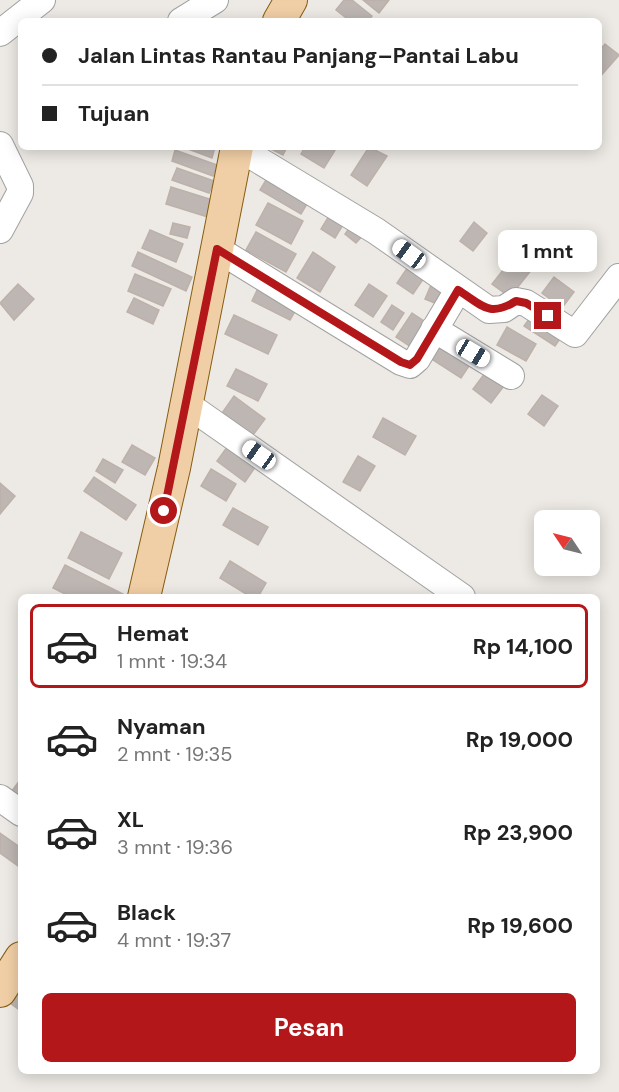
<!DOCTYPE html>
<html lang="id">
<head>
<meta charset="utf-8">
<style>
  body { margin:0; font-family:"DM Sans",sans-serif; background:#f2f2f2; color:#222; height:100vh; display:flex; flex-direction:column; font-size:22px; white-space:nowrap }
  * { box-sizing:border-box; margin:0 }
  p { font-size:20px; color:#767676 }
  .icon { flex:none; width:33px; height:33px; fill:none; stroke:currentColor; stroke-width:2; stroke-linecap:round; stroke-linejoin:round }
  .map { position:relative; flex:1; overflow:hidden }
  .details { position:absolute; left:18px; top:594px; width:582px; height:480px; display:flex; flex-direction:column; background:#fff; border-radius:9px; box-shadow:0 3px 15px #0003 }
  .details>* { flex:none }
  .top-card { position:absolute; left:18px; top:18px; width:584px; height:132px; border-radius:9px; box-shadow:0 3px 15px #0003; display:grid; align-content:center; height:132px; padding:0 24px; background:#fff }
  .needle { width:39px; rotate:305deg }
  .controls { position:absolute; left:534px; top:510px; display:grid; gap:12px }
  .controls a { display:grid; place-items:center; width:66px; height:66px; border-radius:9px; background:#fff; box-shadow:0 3px 15px #0003; font-size:30px }
  .end { position:absolute; width:27px; height:27px; margin:-14px; border:8px solid #b4171a; background:#fff; box-shadow:0 0 0 3px #fff }
  .from { border-radius:50% }
  .bubble { position:absolute; height:42px; border-radius:9px; background:#fff; box-shadow:0 3px 15px #0003; font-size:20px; font-weight:700; line-height:42px; text-align:center }
  .car { position:absolute; width:18px; height:36px; margin:-18px -9px; border-radius:8px; box-shadow:0 0 4px 2px #0007; background:linear-gradient(#fff 24%,#345 0 40%,#fff 0 76%,#345 0 86%,#fff 0) }
  .top-card b { display:flex; align-items:center; gap:21px; height:57px; font-size:22px }
  .top-card b+b { border-top:2px solid #e0e0e0 }
  .top-card i { width:15px; height:15px; background:#222 }
  ul { padding:10px 0 0; list-style:none }
  li { display:flex; align-items:center; gap:18px; height:84px; margin:0 12px 9px; padding:0 12px; border:3px solid transparent; border-radius:9px }
  li div { flex:1 }
  li b { display:block; font-size:22px }
  li em { font-style:normal; font-weight:700 }
  li.on { border-color:#b4171a }
  li>.icon { width:54px; height:54px; stroke-width:1.5 }
  .action { display:flex; gap:12px; margin-top:auto; padding:12px 24px }
  .action a { flex:1; height:69px; border-radius:9px; background:#b4171a; color:#fff; font-size:24px; font-weight:700; line-height:69px; text-align:center }
  .map>svg:first-child { display:block }
</style>
</head>
<body>
<div class="map">
<svg width="619" height="1092" viewBox="0 0 619 1092">
  <rect width="100%" height="100%" fill="#edeae5"/>
  <path fill="#bdb6b2" stroke="#bdb1a9" stroke-width="1.5" d="M 344,0 L 352,0 L 372,16 L 368,21 L 350,21 L 336,10 Z
    M 363,0 L 389,0 L 379,13 Z
    M 605,44 L 619,55 L 598,79 L 598,52 Z
    M 183,147 L 215,147 L 212,158 Z
    M 267,147 L 287,147 L 283,155 Z
    M 305,147 L 337,147 L 324,168 L 301,154 Z
    M 369,147 L 387,156 L 367,186 L 351,175 Z
    M 175,150 L 217,165 L 213,176 L 172,161 Z
    M 177,168 L 214,181 L 209,193 L 172,180 Z
    M 269,175 L 310,199 L 301,214 L 260,190 Z
    M 171,187 L 216,201 L 211,218 L 166,204 Z
    M 268,203 L 303,221 L 291,244 L 256,225 Z
    M 332,211 L 346,220 L 335,238 L 321,229 Z
    M 474,222 L 487,233 L 473,251 L 460,241 Z
    M 173,223 L 190,227 L 187,238 L 170,234 Z
    M 352,224 L 364,234 L 356,243 L 345,234 Z
    M 150,230 L 183,244 L 176,262 L 142,248 Z
    M 256,232 L 296,254 L 286,272 L 246,250 Z
    M 522,246 L 539,260 L 510,297 L 492,284 Z
    M 138,252 L 192,277 L 186,291 L 132,266 Z
    M 313,252 L 335,267 L 320,292 L 297,278 Z
    M 410,264 L 426,275 L 413,294 L 397,283 Z
    M 135,274 L 171,289 L 163,306 L 128,291 Z
    M 554,277 L 574,292 L 562,308 L 542,293 Z
    M 18,284 L 34,299 L 14,320 L 0,303 Z
    M 369,284 L 387,296 L 373,317 L 355,305 Z
    M 431,285 L 448,292 L 442,306 L 425,299 Z
    M 259,286 L 298,306 L 290,320 L 252,301 Z
    M 134,298 L 159,310 L 153,324 L 127,312 Z
    M 392,305 L 404,313 L 393,330 L 381,322 Z
    M 412,313 L 427,323 L 411,347 L 396,337 Z
    M 234,315 L 277,335 L 268,354 L 225,334 Z
    M 532,315 L 562,336 L 555,346 L 524,326 Z
    M 507,327 L 536,344 L 526,361 L 497,345 Z
    M 441,340 L 473,360 L 461,378 L 430,358 Z
    M 236,369 L 267,384 L 258,401 L 227,386 Z
    M 488,369 L 507,382 L 491,403 L 473,389 Z
    M 542,395 L 558,406 L 544,426 L 528,414 Z
    M 234,396 L 265,419 L 253,435 L 222,413 Z
    M 383,418 L 416,436 L 405,455 L 373,437 Z
    M 230,443 L 258,463 L 245,482 L 217,461 Z
    M 132,445 L 155,458 L 145,475 L 122,462 Z
    M 358,456 L 375,466 L 360,491 L 343,482 Z
    M 103,459 L 123,470 L 115,483 L 96,471 Z
    M 211,469 L 236,484 L 226,501 L 201,486 Z
    M 94,477 L 136,505 L 126,520 L 84,491 Z
    M 0,483 L 15,496 L 0,514 Z
    M 233,508 L 268,527 L 258,545 L 223,525 Z
    M 81,532 L 122,553 L 109,579 L 68,558 Z
    M 230,561 L 266,583 L 258,597 L 251,597 L 220,578 Z
    M 65,565 L 123,594 L 121,597 L 71,597 L 53,588 Z
    M 20,780 L 21,780 L 21,800 L 11,792 Z
    M 0,833 L 21,848 L 21,868 L 0,853 Z
    M 21,989 L 21,1011 L 10,1003 Z"/>
  <g fill="none" stroke-linecap="round" stroke-linejoin="round">
    <defs>
      <path id="minor" d="M 181,21 L 215,0
        M 0,33 L 42,0
        M 0,145 L 20,186 L 20,193 L 0,230
        M 237,147 L 376,231 L 489,310 L 504,309 L 516,301 L 526,303 L 575,334 L 619,277
        M 217,249 L 401,362 L 410,365 L 417,359 L 458,290
        M 434,329 L 511,376
        M 185,403 L 462,597
        M 0,798 L 21,813"/>
      <path id="major" d="M 279,21 L 291,0
        M 144,597 L 174,468 L 237,147
        M 0,991 L 21,958"/>
    </defs>
    <use href="#minor" stroke="#a1a1a1" stroke-width="28"/>
    <use href="#major" stroke="#865d11" stroke-width="34"/>
    <use href="#minor" stroke="#fff" stroke-width="26"/>
    <use href="#major" stroke="#f1cfa6" stroke-width="32"/>
  </g>
  <g fill="none" stroke-linecap="round" stroke-linejoin="round">
    <path stroke="#b4171a" stroke-width="8" d="M 164,511 L 217,249 L 401,362 L 410,365 L 417,359 L 458,290 C 482,305 489,318 516,301 L 526,303 L 548,316"/>
  </g>
</svg>
<div class="controls">
<a><svg class="needle" viewBox="-14 -14 28 28"><path d="M0-13l5 13h-10z" fill="#e53935"/><path d="M0 13l5-13h-10z" fill="#767676"/></svg></a>
</div>
<i class="end from" style="left:164px;top:511px"></i>
<i class="end" style="left:548px;top:316px"></i>
<div class="bubble" style="left:498px;top:230px;width:99px">1 mnt</div>
<i class="car" style="left:409px;top:254px;rotate:306deg"></i>
<i class="car" style="left:473px;top:353px;rotate:121deg"></i>
<i class="car" style="left:259px;top:455px;rotate:305deg"></i>
<div class="top-card">
<b><i class="from"></i>Jalan Lintas Rantau Panjang–Pantai Labu</b>
<b><i></i>Tujuan</b>
</div>
<section class="details">
<ul>
<li class="on"><svg class="icon" aria-label="car" viewBox="0 0 24 24"><path d="M5 17H2v-5l4-1 3-4h7l3 4 3 1v5h-3M9 17h6M6 11h13"/><circle cx="7" cy="17" r="2"/><circle cx="17" cy="17" r="2"/></svg><div><b>Hemat</b><p>1 mnt · 19:34</p></div><em>Rp 14,100</em></li>
<li><svg class="icon" aria-label="car" viewBox="0 0 24 24"><path d="M5 17H2v-5l4-1 3-4h7l3 4 3 1v5h-3M9 17h6M6 11h13"/><circle cx="7" cy="17" r="2"/><circle cx="17" cy="17" r="2"/></svg><div><b>Nyaman</b><p>2 mnt · 19:35</p></div><em>Rp 19,000</em></li>
<li><svg class="icon" aria-label="car" viewBox="0 0 24 24"><path d="M5 17H2v-5l4-1 3-4h7l3 4 3 1v5h-3M9 17h6M6 11h13"/><circle cx="7" cy="17" r="2"/><circle cx="17" cy="17" r="2"/></svg><div><b>XL</b><p>3 mnt · 19:36</p></div><em>Rp 23,900</em></li>
<li><svg class="icon" aria-label="car" viewBox="0 0 24 24"><path d="M5 17H2v-5l4-1 3-4h7l3 4 3 1v5h-3M9 17h6M6 11h13"/><circle cx="7" cy="17" r="2"/><circle cx="17" cy="17" r="2"/></svg><div><b>Black</b><p>4 mnt · 19:37</p></div><em>Rp 19,600</em></li>
</ul>
<div class="action"><a>Pesan</a></div>
</section>
</div>
</body>
</html>
